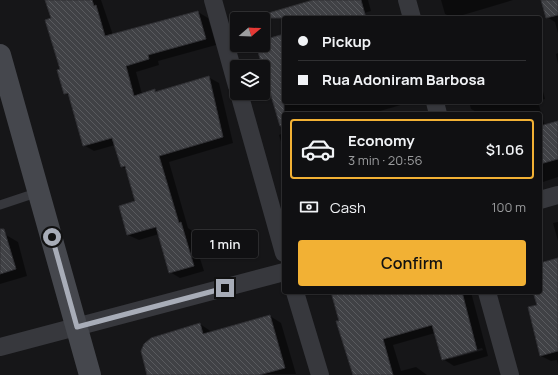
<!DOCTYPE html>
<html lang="en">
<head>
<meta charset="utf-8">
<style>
  body { margin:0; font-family:Manrope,sans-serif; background:#1e1e20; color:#f1f3f6; height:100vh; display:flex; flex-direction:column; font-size:15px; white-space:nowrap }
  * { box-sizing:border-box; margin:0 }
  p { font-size:13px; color:#9c9d9f }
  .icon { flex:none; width:22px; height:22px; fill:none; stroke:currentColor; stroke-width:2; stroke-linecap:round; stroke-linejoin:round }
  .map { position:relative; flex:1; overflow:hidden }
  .side { position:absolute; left:282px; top:112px; width:260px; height:182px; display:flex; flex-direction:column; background:#101012; border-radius:4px; box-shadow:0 1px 3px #0004,0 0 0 1px #303032 }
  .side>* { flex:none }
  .top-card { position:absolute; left:282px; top:16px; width:260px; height:88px; border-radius:4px; box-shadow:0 1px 3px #0004,0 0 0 1px #303032; display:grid; align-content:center; height:88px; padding:0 16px; background:#101012 }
  .needle { width:26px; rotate:71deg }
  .tools { position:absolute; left:230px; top:12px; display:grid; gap:8px }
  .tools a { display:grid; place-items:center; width:40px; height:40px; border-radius:4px; background:#101012; box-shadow:0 1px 3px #0004,0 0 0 1px #303032; font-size:20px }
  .end { position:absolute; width:18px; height:18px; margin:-9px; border:5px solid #a8adb8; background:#111; box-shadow:0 0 0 2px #111 }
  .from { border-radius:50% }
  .bubble { position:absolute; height:28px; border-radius:4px; background:#101012; box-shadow:0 1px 3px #0004,0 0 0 1px #303032; font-size:13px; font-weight:600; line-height:28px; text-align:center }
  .top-card b { display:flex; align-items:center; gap:14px; height:38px; font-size:15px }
  .top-card b+b { border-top:1px solid #303032 }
  .top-card i { width:10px; height:10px; background:#f1f3f6 }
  ul { padding:7px 0 0; list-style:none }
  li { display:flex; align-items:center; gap:12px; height:60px; margin:0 8px 6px; padding:0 8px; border:2px solid transparent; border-radius:4px }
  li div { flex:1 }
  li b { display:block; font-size:15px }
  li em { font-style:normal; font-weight:600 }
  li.active { border-color:#f2b134 }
  li>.icon { width:36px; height:36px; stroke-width:1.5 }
  .pay { display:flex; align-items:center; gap:10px; height:44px; padding:0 16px; font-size:15px }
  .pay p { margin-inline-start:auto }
  .primary-button { display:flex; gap:8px; margin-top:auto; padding:8px 16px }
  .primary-button a { flex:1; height:46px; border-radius:4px; background:#f2b134; color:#111; font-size:16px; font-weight:600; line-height:46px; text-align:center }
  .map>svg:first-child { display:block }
</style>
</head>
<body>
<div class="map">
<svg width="558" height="375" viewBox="0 0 558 375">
  <defs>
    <pattern id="building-back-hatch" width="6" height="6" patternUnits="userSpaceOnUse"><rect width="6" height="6" fill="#404145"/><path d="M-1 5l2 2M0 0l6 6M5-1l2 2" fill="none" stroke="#595a5e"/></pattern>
  </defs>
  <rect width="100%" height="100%" fill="#161618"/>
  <path fill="#0007" fill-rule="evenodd" d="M 46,0 L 101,0 L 113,35 L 198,12 L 208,18 L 216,45 L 158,61 L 159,65 L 136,72 L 142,94 L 155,90 L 157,92 L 208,77 L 219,83 L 233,143 L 169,162 L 188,228 L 191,230 L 204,271 L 180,278 L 170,272 L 159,234 L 139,240 L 128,235 L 136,202 L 126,169 L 121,166 L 115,145 L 94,151 L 84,145 L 70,96 L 65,93 L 52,19 Z
    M 317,0 L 368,0 L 371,11 L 347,18 L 286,18 Z
    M 441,0 L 513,0 L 453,18 L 445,14 Z
    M 542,0 L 558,0 L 558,33 L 555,22 L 547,17 Z
    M 392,16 L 395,18 L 386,18 Z
    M 284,35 L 284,102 L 411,102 L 370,114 L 284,114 L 284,152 L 279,135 L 283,133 L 257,45 L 263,45 L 263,41 Z
    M 558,53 L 558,64 L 556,54 Z
    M 540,80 L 545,99 L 540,100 Z
    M 469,102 L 538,102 L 545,126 L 558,122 L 558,177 L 540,183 L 540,114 L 480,114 L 471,109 Z
    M 558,222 L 558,241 L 553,223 Z
    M 6,235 L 18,242 L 27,276 L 0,284 L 0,237 Z
    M 558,259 L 558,365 L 557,360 L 551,361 L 541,356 L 538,305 L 534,292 L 540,292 L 540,264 Z
    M 332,292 L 471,292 L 488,356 L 454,366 L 443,359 L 435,333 L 393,345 L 401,371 L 416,367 L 427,375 L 354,375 ZM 482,348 L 483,350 L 450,359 L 450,357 Z
    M 270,316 L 281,323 L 296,374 L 148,375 L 142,351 L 152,339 L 200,324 L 212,332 Z"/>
  <path fill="url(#building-back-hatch)" stroke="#303034" d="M 45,0 L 92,0 L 94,6 L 96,5 L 105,36 L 198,11 L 206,39 L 148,55 L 149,59 L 126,66 L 134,96 L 155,89 L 155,92 L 209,76 L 223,137 L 159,156 L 179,223 L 181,222 L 194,266 L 169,273 L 156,227 L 127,235 L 119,206 L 135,201 L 125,166 L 121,167 L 112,138 L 83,146 L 68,93 L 64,94 L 57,70 L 60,69 L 45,20 L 51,18 Z
    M 313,0 L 361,0 L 366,18 L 265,18 L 265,14 Z
    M 541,0 L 558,0 L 558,15 L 546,18 Z
    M 284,34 L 284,126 L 280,126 L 256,45 L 263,45 L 263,40 Z
    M 558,121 L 558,159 L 540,164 L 540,126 Z
    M 0,229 L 4,229 L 16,269 L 0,274 Z
    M 558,258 L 558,351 L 540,356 L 528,307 L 537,305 L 533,292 L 540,292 L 540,263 Z
    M 331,292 L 462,292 L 477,350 L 442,360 L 432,325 L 383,339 L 393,375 L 353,375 L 336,321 L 339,321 Z
    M 270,315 L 285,368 L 259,375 L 147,375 L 141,351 L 144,344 L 151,338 L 200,323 L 203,334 Z"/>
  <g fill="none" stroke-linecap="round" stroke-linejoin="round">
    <path stroke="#37383d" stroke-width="9" d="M 0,205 L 39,192"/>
    <path stroke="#37383d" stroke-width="18" d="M 213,0 L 237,86
      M 407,0 L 412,18
      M 239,93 L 284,253
      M 435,102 L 438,114
      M 540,200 L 558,195
      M 295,292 L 320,375
      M 487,292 L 510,375
      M 0,347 L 284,272"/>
    <path stroke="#45474d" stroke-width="22" d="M 0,55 L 90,375"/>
  </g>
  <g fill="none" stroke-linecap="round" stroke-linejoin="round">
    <path stroke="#a8adb8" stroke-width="5" d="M 52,237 L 77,327 L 225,288"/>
  </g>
</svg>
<div class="tools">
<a><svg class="needle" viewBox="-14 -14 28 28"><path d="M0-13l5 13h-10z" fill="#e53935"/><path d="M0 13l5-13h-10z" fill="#9c9d9f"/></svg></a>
<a><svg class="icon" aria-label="layers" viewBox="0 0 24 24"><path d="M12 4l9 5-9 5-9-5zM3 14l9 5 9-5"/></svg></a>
</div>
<i class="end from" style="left:52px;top:237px"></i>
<i class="end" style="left:225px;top:288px"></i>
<div class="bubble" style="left:192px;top:230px;width:66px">1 min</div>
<div class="top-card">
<b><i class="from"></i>Pickup</b>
<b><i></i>Rua Adoniram Barbosa</b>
</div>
<section class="side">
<ul>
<li class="active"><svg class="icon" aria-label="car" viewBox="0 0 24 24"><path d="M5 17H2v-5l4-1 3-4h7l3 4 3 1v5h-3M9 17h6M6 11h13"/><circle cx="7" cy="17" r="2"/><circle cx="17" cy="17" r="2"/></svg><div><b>Economy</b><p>3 min · 20:56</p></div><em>$1.06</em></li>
</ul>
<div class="pay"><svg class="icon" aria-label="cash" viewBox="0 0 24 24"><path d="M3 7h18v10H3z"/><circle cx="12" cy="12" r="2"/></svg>Cash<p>100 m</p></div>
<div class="primary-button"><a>Confirm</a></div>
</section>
</div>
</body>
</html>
